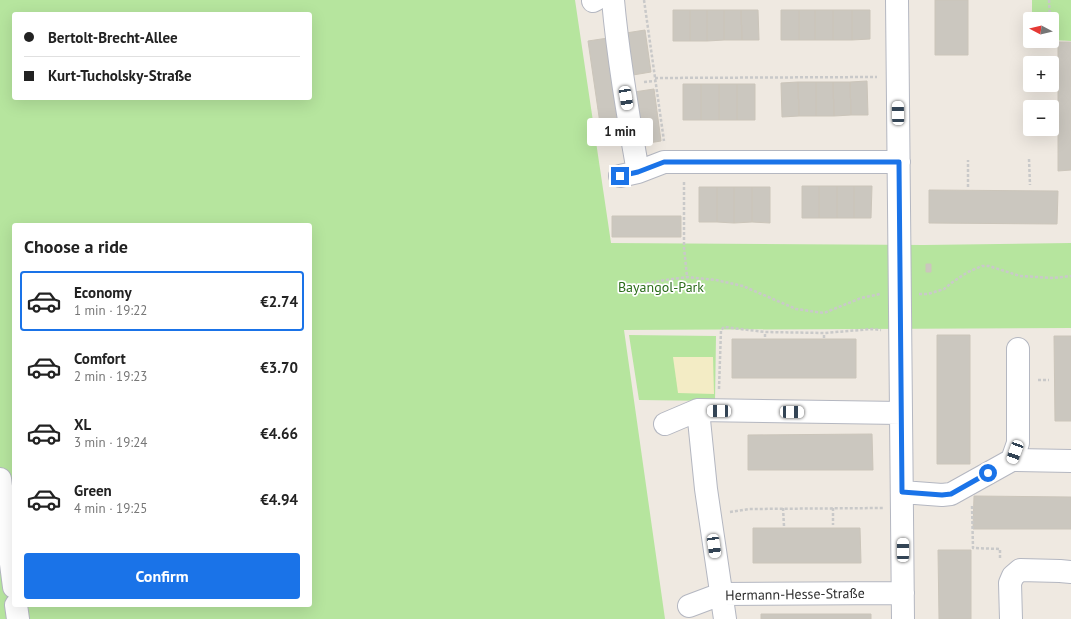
<!DOCTYPE html>
<html lang="en">
<head>
<meta charset="utf-8">
<style>
  body { margin:0; font-family:"PT Sans",sans-serif; background:#f2f2f2; color:#222; height:100vh; display:flex; flex-direction:column; font-size:15px; white-space:nowrap }
  * { box-sizing:border-box; margin:0 }
  p { font-size:13px; color:#767676 }
  .icon { flex:none; width:22px; height:22px; fill:none; stroke:currentColor; stroke-width:2; stroke-linecap:round; stroke-linejoin:round }
  .map { position:relative; flex:1; overflow:hidden }
  .sheet { position:absolute; left:12px; top:223px; width:300px; height:384px; display:flex; flex-direction:column; background:#fff; border-radius:4px; box-shadow:0 4px 16px #0002 }
  .sheet>* { flex:none }
  .hud { position:absolute; left:12px; top:12px; width:300px; height:88px; border-radius:4px; box-shadow:0 4px 16px #0002; display:grid; align-content:center; height:88px; padding:0 12px; background:#fff }
  .needle { width:26px; rotate:277deg }
  .controls { position:absolute; left:1023px; top:12px; display:grid; gap:8px }
  .controls a { display:grid; place-items:center; width:36px; height:36px; border-radius:4px; background:#fff; box-shadow:0 4px 16px #0002; font-size:20px }
  .end { position:absolute; width:18px; height:18px; margin:-9px; border:5px solid #1a73e8; background:#fff; box-shadow:0 0 0 2px #fff }
  .from { border-radius:50% }
  .bubble { position:absolute; height:28px; border-radius:4px; background:#fff; box-shadow:0 4px 16px #0002; font-size:13px; font-weight:700; line-height:28px; text-align:center }
  .car { position:absolute; width:12px; height:24px; margin:-12px -6px; border-radius:5px; box-shadow:0 0 3px 1px #0007; background:linear-gradient(#fff 24%,#345 0 40%,#fff 0 76%,#345 0 86%,#fff 0) }
  .hud b { display:flex; align-items:center; gap:14px; height:38px; font-size:15px }
  .hud b+b { border-top:1px solid #e0e0e0 }
  .hud i { width:10px; height:10px; background:#222 }
  ul { padding:0; list-style:none }
  li { display:flex; align-items:center; gap:12px; height:60px; margin:0 8px 6px; padding:0 4px; border:2px solid transparent; border-radius:4px }
  li div { flex:1 }
  li b { display:block; font-size:15px }
  li em { font-style:normal; font-weight:700 }
  li.active { border-color:#1a73e8 }
  li>.icon { width:36px; height:36px; stroke-width:1.5 }
  h2 { padding:0 12px; font-size:18px; line-height:48px }
  .action { display:flex; gap:8px; margin-top:auto; padding:8px 12px }
  .action a { flex:1; height:46px; border-radius:4px; background:#1a73e8; color:#fff; font-size:16px; font-weight:700; line-height:46px; text-align:center }
  .map>svg:first-child { display:block }
</style>
</head>
<body>
<div class="map">
<svg width="1071" height="619" viewBox="0 0 1071 619">
  <rect width="100%" height="100%" fill="#efe9e1"/>
  <path fill="#b6e59e" fill-rule="evenodd" d="M 0,0 L 575,0 L 611,243 L 924,245 L 1071,243 L 1071,328 L 624,330 L 665,619 L 0,619 ZM 14,14 L 310,14 L 310,98 L 14,98 ZM 14,225 L 310,225 L 310,605 L 14,605 Z
    M 1032,0 L 1071,0 L 1071,41 L 1052,40 L 1052,19 L 1032,19 Z
    M 629,335 L 716,336 L 715,401 L 639,400 Z"/>
  <path fill="#f3ecc5" d="M 673,357 L 713,357 L 714,394 L 678,393 Z"/>
  <path fill="#cbc7bf" stroke="#cbc5ba" d="M 935,0 L 968,0 L 968,55 L 935,55 Z
    M 673,10 L 690,10 L 690,41 L 673,41 Z
    M 690,10 L 707,10 L 707,41 L 690,41 Z
    M 707,10 L 724,10 L 724,40 L 707,41 Z
    M 724,10 L 741,10 L 742,40 L 724,40 Z
    M 741,10 L 758,10 L 759,40 L 742,40 Z
    M 781,10 L 799,10 L 799,40 L 781,40 Z
    M 799,10 L 815,10 L 815,40 L 799,40 Z
    M 815,10 L 833,10 L 833,40 L 815,40 Z
    M 833,10 L 852,10 L 852,40 L 833,40 Z
    M 852,10 L 870,10 L 870,39 L 852,40 Z
    M 645,30 L 651,72 L 633,75 L 626,33 Z
    M 608,38 L 623,141 L 603,144 L 588,41 Z
    M 1058,42 L 1071,42 L 1071,170 L 1058,171 Z
    M 867,81 L 868,115 L 851,115 L 850,82 Z
    M 798,82 L 799,116 L 782,117 L 781,83 Z
    M 798,82 L 816,82 L 816,116 L 799,116 Z
    M 816,82 L 833,82 L 834,116 L 816,116 Z
    M 833,82 L 850,82 L 851,115 L 834,116 Z
    M 683,84 L 701,84 L 701,120 L 683,120 Z
    M 701,84 L 719,84 L 719,120 L 701,120 Z
    M 719,84 L 737,84 L 737,120 L 719,120 Z
    M 737,84 L 755,84 L 755,120 L 737,120 Z
    M 654,89 L 661,141 L 642,144 L 634,92 Z
    M 802,186 L 819,186 L 819,218 L 802,218 Z
    M 819,186 L 837,186 L 837,218 L 819,218 Z
    M 837,186 L 854,186 L 854,218 L 837,218 Z
    M 854,186 L 872,186 L 871,218 L 854,218 Z
    M 699,187 L 717,187 L 717,222 L 699,222 Z
    M 717,187 L 734,187 L 734,223 L 717,222 Z
    M 734,187 L 752,187 L 752,222 L 734,223 Z
    M 752,187 L 770,187 L 770,223 L 752,222 Z
    M 929,190 L 1058,191 L 1057,224 L 929,223 Z
    M 612,216 L 681,216 L 681,237 L 612,237 Z
    M 926,264 L 931,264 L 931,272 L 926,272 Z
    M 937,335 L 970,335 L 970,464 L 937,464 Z
    M 1054,336 L 1071,336 L 1071,421 L 1055,421 Z
    M 732,339 L 856,339 L 856,378 L 732,378 Z
    M 872,434 L 873,470 L 748,470 L 748,435 Z
    M 974,496 L 1071,497 L 1071,529 L 973,529 Z
    M 753,528 L 860,528 L 861,563 L 753,563 Z
    M 938,550 L 971,550 L 971,619 L 939,619 Z
    M 761,614 L 871,614 L 871,619 L 761,619 Z"/>
  <g fill="none" stroke-linecap="round" stroke-linejoin="round">
    <defs>
      <path id="minor" d="M 613,0 C 618,57 628,115 638,172
        M 897,0 L 903,619
        M 593,1 L 595,0
        M 620,176 L 638,172 L 664,162 L 899,162
        M 698,410 L 706,489 L 725,619
        M 665,424 L 698,410 L 901,413
        M 1012,460 L 1071,461
        M 0,479 L 14,587
        M 902,492 L 942,495 L 951,494 L 1012,460 L 1018,443 L 1018,349
        M 16,605 L 18,619
        M 689,606 L 721,594 L 903,593
        M 1011,619 L 1010,583 L 1013,576 L 1020,570 L 1060,571 L 1071,572"/>
    </defs>
    <use href="#minor" stroke="#b4b7c1" stroke-width="24"/>
    <path stroke="#c9c9c9" stroke-width="2.5" stroke-dasharray="3 2" stroke-linecap="butt" d="M 644,0 L 664,141
      M 1049,0 L 1050,19
      M 1052,23 L 1053,24
      M 655,78 L 877,77
      M 644,82 L 656,81
      M 1029,159 L 1030,185
      M 684,182 L 684,247 L 687,277
      M 968,187 L 968,160
      M 622,289 L 659,281 L 687,277 L 716,280 L 743,286 L 796,309 L 824,313 L 861,298 L 880,294
      M 919,294 L 928,294 L 944,289 L 954,281 L 968,272 L 982,266 L 989,266 L 1020,276 L 1053,278 L 1071,276
      M 765,337 L 765,332
      M 824,338 L 824,333
      M 1038,380 L 1049,380
      M 719,389 L 721,330 L 724,327 L 765,332 L 824,333 L 872,329 L 881,330
      M 972,506 L 973,548 L 1000,549 L 1000,559
      M 783,508 L 784,526
      M 833,508 L 833,525
      M 730,512 L 749,509 L 883,508"/>
    <use href="#minor" stroke="#fff" stroke-width="22"/>
  </g>
  <g fill="none" stroke-linecap="round" stroke-linejoin="round">
    <path stroke="#1a73e8" stroke-width="5" d="M 620,176 L 638,172 L 664,162 L 899,162 L 902,492 L 942,495 L 951,494 L 988,473"/>
  </g>
  <g text-anchor="middle" stroke-width="3.5" stroke-linejoin="round" paint-order="stroke">
    <g font-size="14" fill="#2c6e1b" stroke="#fff">
      <text x="661" y="292">Bayangol-Park</text>
    </g>
    <g font-size="14" fill="#2e2e2e" stroke="#fff">
      <text transform="translate(795 594) rotate(-1)" y="5">Hermann-Hesse-Straße</text>
    </g>
  </g>
</svg>
<div class="controls">
<a><svg class="needle" viewBox="-14 -14 28 28"><path d="M0-13l5 13h-10z" fill="#e53935"/><path d="M0 13l5-13h-10z" fill="#767676"/></svg></a>
<a>+</a>
<a>−</a>
</div>
<i class="end from" style="left:988px;top:473px"></i>
<i class="end" style="left:620px;top:176px"></i>
<div class="bubble" style="left:587px;top:118px;width:66px">1 min</div>
<i class="car" style="left:626px;top:98px;rotate:171deg"></i>
<i class="car" style="left:898px;top:113px;rotate:359deg"></i>
<i class="car" style="left:719px;top:411px;rotate:271deg"></i>
<i class="car" style="left:792px;top:412px;rotate:91deg"></i>
<i class="car" style="left:1015px;top:452px;rotate:200deg"></i>
<i class="car" style="left:714px;top:546px;rotate:172deg"></i>
<i class="car" style="left:903px;top:550px;rotate:0deg"></i>
<div class="hud">
<b><i class="from"></i>Bertolt-Brecht-Allee</b>
<b><i></i>Kurt-Tucholsky-Straße</b>
</div>
<section class="sheet">
<h2>Choose a ride</h2>
<ul>
<li class="active"><svg class="icon" aria-label="car" viewBox="0 0 24 24"><path d="M5 17H2v-5l4-1 3-4h7l3 4 3 1v5h-3M9 17h6M6 11h13"/><circle cx="7" cy="17" r="2"/><circle cx="17" cy="17" r="2"/></svg><div><b>Economy</b><p>1 min · 19:22</p></div><em>€2.74</em></li>
<li><svg class="icon" aria-label="car" viewBox="0 0 24 24"><path d="M5 17H2v-5l4-1 3-4h7l3 4 3 1v5h-3M9 17h6M6 11h13"/><circle cx="7" cy="17" r="2"/><circle cx="17" cy="17" r="2"/></svg><div><b>Comfort</b><p>2 min · 19:23</p></div><em>€3.70</em></li>
<li><svg class="icon" aria-label="car" viewBox="0 0 24 24"><path d="M5 17H2v-5l4-1 3-4h7l3 4 3 1v5h-3M9 17h6M6 11h13"/><circle cx="7" cy="17" r="2"/><circle cx="17" cy="17" r="2"/></svg><div><b>XL</b><p>3 min · 19:24</p></div><em>€4.66</em></li>
<li><svg class="icon" aria-label="car" viewBox="0 0 24 24"><path d="M5 17H2v-5l4-1 3-4h7l3 4 3 1v5h-3M9 17h6M6 11h13"/><circle cx="7" cy="17" r="2"/><circle cx="17" cy="17" r="2"/></svg><div><b>Green</b><p>4 min · 19:25</p></div><em>€4.94</em></li>
</ul>
<div class="action"><a>Confirm</a></div>
</section>
</div>
</body>
</html>
